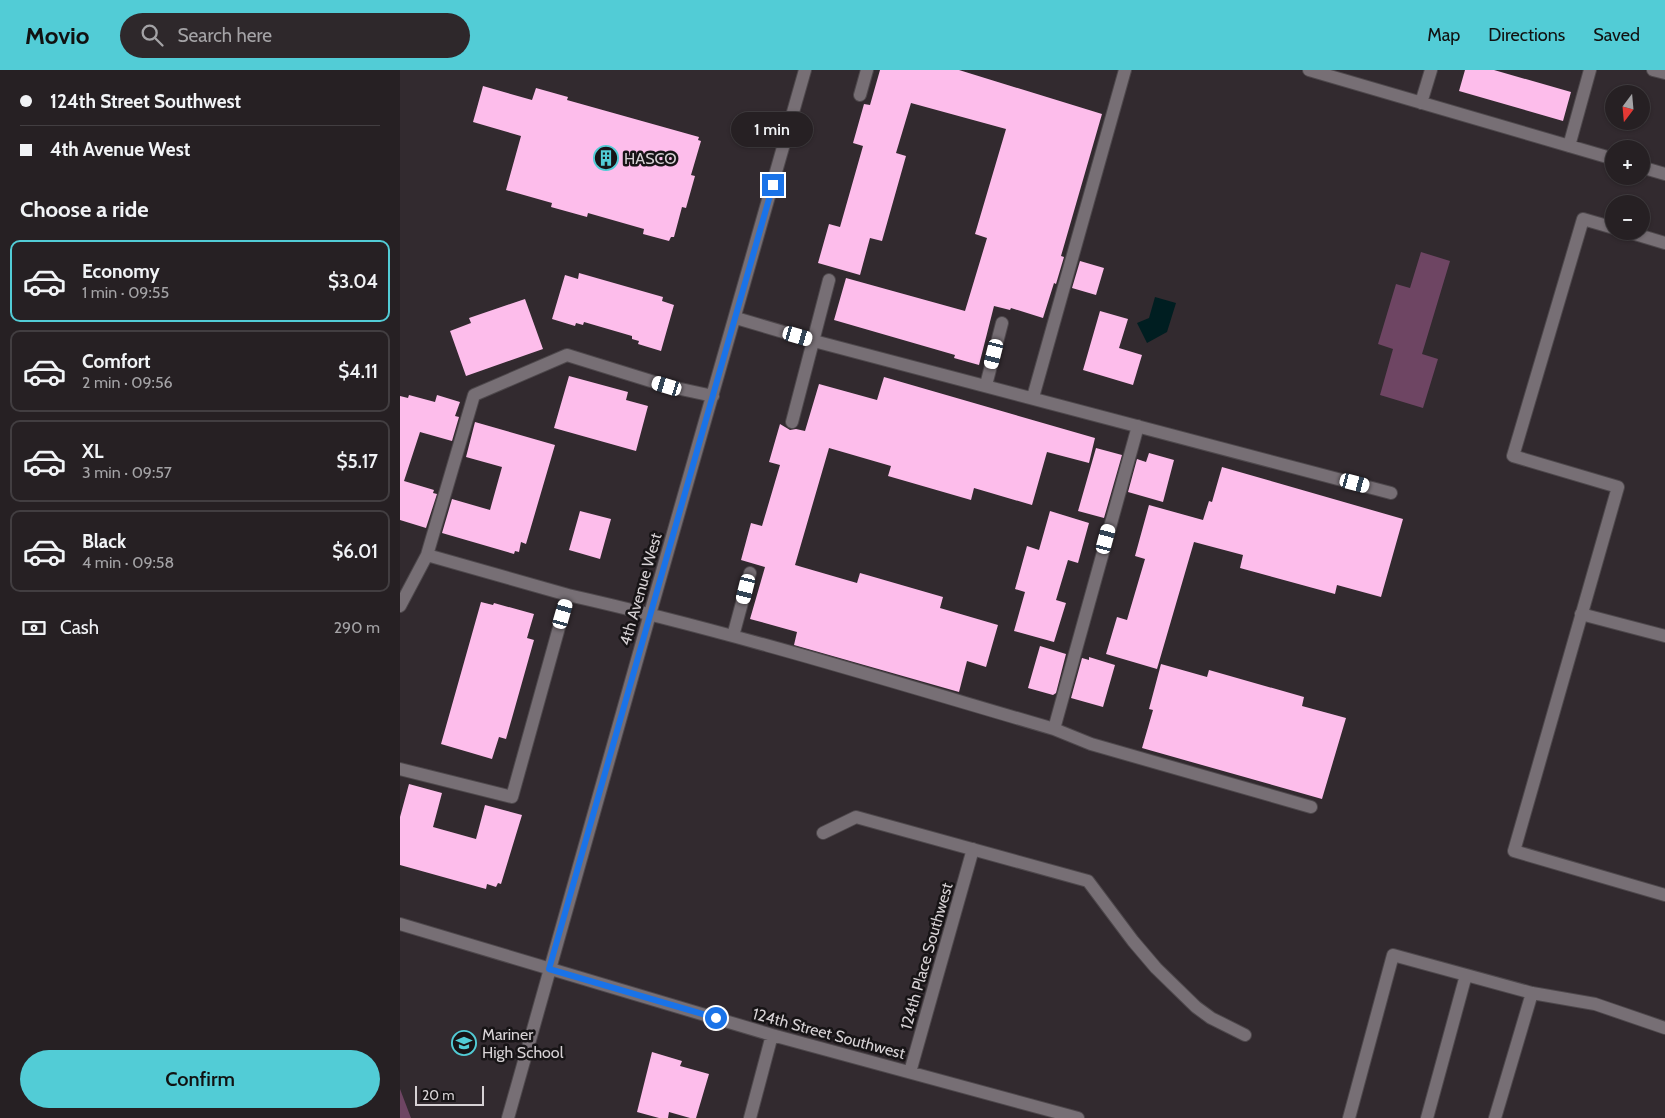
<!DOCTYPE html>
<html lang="en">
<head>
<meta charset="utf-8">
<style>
  body { margin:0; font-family:Cabin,sans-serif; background:#2e282b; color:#f1f3f6; height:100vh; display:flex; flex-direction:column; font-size:19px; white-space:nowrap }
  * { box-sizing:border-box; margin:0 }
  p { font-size:16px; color:#a4a3a6 }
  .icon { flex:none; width:28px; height:28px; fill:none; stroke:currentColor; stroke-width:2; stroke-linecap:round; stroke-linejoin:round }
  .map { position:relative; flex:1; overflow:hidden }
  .panel { display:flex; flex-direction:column; background:#262023; width:400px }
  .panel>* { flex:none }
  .banner { display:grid; align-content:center; height:110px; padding:0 20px; background:#262023 }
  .needle { width:32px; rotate:196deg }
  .fabs { position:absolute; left:1205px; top:15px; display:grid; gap:10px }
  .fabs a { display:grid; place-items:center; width:45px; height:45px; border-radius:50%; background:#262023; box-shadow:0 1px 4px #0004,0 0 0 1px #423e41; font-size:25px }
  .scale { position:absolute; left:15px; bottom:12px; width:69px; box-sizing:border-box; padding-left:5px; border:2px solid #d7d2d5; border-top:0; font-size:14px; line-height:18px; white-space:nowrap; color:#d7d2d5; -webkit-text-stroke:4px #171416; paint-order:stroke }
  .end { position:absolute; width:22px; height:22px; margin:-11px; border:6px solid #1a73e8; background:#fff; box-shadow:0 0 0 2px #fff }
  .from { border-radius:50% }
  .bubble { position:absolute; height:35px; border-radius:18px; background:#262023; box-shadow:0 1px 4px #0004,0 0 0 1px #423e41; font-size:16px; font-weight:600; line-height:35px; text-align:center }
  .car { position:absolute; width:15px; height:30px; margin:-15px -8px; border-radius:6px; box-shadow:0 0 4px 1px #0007; background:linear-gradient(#fff 24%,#345 0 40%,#fff 0 76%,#345 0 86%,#fff 0) }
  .banner b { display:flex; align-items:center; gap:18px; height:48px; font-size:19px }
  .banner b+b { border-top:1px solid #423e41 }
  .banner i { width:12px; height:12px; background:#f1f3f6 }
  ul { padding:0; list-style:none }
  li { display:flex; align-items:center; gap:15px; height:82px; margin:0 10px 8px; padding:0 10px; border:2px solid #423e41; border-radius:10px }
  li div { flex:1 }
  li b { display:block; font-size:19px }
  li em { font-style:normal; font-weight:600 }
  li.current { border-color:#52ccd6 }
  li>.icon { width:45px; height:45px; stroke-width:1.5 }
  h2 { padding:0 20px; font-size:22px; line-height:60px }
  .pay { display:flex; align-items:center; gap:12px; height:55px; padding:0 20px; font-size:19px }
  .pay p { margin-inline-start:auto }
  .action { display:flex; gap:10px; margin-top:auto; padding:10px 20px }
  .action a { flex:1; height:58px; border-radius:30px; background:#52ccd6; color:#111; font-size:20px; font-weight:600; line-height:58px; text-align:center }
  header { display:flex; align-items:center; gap:30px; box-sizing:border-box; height:70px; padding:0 25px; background:#52ccd6; color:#111 }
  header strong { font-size:24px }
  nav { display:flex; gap:28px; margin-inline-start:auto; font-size:18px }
  .search { width:350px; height:45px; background:#2e282b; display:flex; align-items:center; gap:12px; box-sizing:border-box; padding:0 18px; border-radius:28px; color:#a4a3a6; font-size:19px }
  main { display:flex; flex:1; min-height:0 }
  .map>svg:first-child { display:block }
</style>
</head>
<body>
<header>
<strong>Movio</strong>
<div class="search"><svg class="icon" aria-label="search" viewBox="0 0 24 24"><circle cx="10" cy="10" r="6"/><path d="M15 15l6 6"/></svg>Search here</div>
<nav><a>Map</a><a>Directions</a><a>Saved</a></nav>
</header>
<main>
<section class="panel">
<div class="banner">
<b><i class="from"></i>124th Street Southwest</b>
<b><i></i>4th Avenue West</b>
</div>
<h2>Choose a ride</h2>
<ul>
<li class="current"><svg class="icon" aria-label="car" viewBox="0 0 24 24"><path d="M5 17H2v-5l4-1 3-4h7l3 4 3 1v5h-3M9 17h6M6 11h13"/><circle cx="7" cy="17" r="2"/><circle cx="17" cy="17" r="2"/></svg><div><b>Economy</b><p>1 min · 09:55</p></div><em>$3.04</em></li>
<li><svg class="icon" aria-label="car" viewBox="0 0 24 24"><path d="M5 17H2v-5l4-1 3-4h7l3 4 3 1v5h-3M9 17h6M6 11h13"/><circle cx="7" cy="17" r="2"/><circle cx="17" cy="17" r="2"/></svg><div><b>Comfort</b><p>2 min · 09:56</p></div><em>$4.11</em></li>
<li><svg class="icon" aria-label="car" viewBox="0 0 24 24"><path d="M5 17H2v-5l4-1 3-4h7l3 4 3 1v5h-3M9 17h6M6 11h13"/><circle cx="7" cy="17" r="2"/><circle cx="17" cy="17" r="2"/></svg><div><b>XL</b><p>3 min · 09:57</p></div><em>$5.17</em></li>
<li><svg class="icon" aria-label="car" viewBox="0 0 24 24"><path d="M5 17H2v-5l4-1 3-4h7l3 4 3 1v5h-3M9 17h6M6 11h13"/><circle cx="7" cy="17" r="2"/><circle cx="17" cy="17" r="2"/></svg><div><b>Black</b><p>4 min · 09:58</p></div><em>$6.01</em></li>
</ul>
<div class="pay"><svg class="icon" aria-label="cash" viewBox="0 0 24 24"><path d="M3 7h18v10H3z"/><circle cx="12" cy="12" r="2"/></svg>Cash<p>290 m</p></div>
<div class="action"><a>Confirm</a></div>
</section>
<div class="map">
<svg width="1265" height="1048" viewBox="0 0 1265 1048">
  <rect width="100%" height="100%" fill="#322a2f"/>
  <path fill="#6e4563" d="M 1021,182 L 1050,191 L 1022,284 L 1038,289 L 1023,338 L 980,325 L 993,279 L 978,274 L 996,214 L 1010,218 Z
    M 0,1019 L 11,1048 L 0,1048 Z"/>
  <path fill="#001e21" d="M 755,227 L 776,233 L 767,262 L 747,273 L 737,253 L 749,248 Z"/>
  <path fill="#fdbdeb" d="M 480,0 L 559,0 L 702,44 L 661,186 L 664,187 L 656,214 L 654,213 L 643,248 L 611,238 L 610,240 L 594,236 L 579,295 L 554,288 L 555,285 L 434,250 L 446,208 L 565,241 L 587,168 L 575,164 L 606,59 L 511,33 L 496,83 L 506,86 L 482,171 L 470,168 L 460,205 L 418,193 L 429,154 L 440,157 L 463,76 L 453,73 L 464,34 L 470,35 Z
    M 1065,0 L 1094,0 L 1171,22 L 1163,51 L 1059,21 Z
    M 83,16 L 132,30 L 136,18 L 168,27 L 167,30 L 299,67 L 298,70 L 301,71 L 291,105 L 295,106 L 286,138 L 282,137 L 274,167 L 271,167 L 269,171 L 243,164 L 244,159 L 188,143 L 187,147 L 151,137 L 152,133 L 106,120 L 121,66 L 73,52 Z
    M 680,191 L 704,198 L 696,225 L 672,218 Z
    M 179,203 L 263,227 L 262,231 L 274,235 L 261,281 L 238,274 L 239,271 L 232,269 L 232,266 L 184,252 L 183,255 L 176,253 L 175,256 L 152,249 L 165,205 L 178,209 Z
    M 125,229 L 143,279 L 66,306 L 50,261 L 71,253 L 69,248 Z
    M 700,241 L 728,249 L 719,278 L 742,285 L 733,315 L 683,300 Z
    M 169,306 L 228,322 L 226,330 L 248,336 L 236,381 L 154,358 Z
    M 484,307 L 695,368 L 689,393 L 647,382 L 632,435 L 574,418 L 571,430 L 488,406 L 491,396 L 429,378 L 395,495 L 457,513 L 460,503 L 543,527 L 540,538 L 598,555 L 586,597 L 567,591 L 559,622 L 394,575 L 397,562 L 350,549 L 365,497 L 341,490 L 351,453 L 362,456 L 380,395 L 369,392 L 380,354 L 390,360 L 396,359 L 405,361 L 419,314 L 477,330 Z
    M 9,325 L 35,332 L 37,325 L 60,332 L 55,346 L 59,347 L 52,371 L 20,362 L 4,411 L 34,420 L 33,423 L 37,424 L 26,458 L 0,450 L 0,326 L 8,328 Z
    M 75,352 L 155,375 L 126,474 L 121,472 L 119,482 L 115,481 L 114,484 L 42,463 L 52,429 L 90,440 L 102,397 L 66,387 Z
    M 696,378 L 722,385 L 704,448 L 678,441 Z
    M 749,383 L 774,390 L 763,432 L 728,422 L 737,389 L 746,392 Z
    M 822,397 L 1003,449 L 981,527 L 937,515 L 935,524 L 840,498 L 843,485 L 794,472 L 757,599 L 706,584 L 717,547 L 727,550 L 745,489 L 735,486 L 749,435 L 803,450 L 809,431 L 812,432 Z
    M 180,441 L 211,449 L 200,489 L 169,480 Z
    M 650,441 L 689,453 L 678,493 L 668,490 L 656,530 L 666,533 L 654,572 L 614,561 L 625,522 L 615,519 L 627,476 L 639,480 Z
    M 81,532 L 93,535 L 94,533 L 134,544 L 127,568 L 134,570 L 112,648 L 106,669 L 99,667 L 92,689 L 41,674 Z
    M 640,576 L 666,584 L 656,623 L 653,625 L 628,618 Z
    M 689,587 L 715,595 L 703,637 L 671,628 L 682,588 L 689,590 Z
    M 761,594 L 807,607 L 809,600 L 904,627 L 902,636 L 946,648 L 922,729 L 742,678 L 753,640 L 749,639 Z
    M 9,714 L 42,723 L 33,757 L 76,769 L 85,735 L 122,745 L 101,814 L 98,813 L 96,817 L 87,814 L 86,819 L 0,795 L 0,747 Z
    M 252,982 L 282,991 L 280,996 L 309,1004 L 296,1048 L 290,1048 L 269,1042 L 268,1048 L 259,1048 L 237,1042 Z"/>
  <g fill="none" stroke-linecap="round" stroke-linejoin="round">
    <defs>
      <path id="minor" d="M 909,0 L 1214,89
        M 1253,0 L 1265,3
        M 460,25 L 467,0
        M 1021,33 L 1031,0
        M 1169,76 L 1190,0
        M 1241,97 L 1265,104
        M 1214,158 L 1183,149 L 1113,386 L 1218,417 L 1114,781 L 1265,825
        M 1225,161 L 1265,173
        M 336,248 L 414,271 L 991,423
        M 586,315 L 602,253
        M 633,327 L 725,0
        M 392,352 L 429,210
        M 168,525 C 333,562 493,612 654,659 L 691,674 L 911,737
        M 0,536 L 27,485
        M 1181,544 L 1265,566
        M 333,566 L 350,503
        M 654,659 L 738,356
        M 0,699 L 112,727 L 168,525 L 27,485 L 74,325 L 167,285 L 267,316 L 313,326
        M 423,763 L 456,747 L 688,811 L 733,871 L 756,898 L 796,937 L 811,948 L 845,965
        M 0,854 L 372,965 L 678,1048
        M 510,1002 L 573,779
        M 108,1048 L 250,544 L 405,0
        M 350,1048 L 372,965
        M 949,1048 L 993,885 L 1132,923 L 1195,934 L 1265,958
        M 1027,1048 L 1066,905
        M 1095,1048 L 1132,923"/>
    </defs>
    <use href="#minor" stroke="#4e484c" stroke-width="14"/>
    <use href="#minor" stroke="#776f75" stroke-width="12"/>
  </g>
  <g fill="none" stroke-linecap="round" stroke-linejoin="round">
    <path stroke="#1a73e8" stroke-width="6" d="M 316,948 L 149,899 L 373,115"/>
  </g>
  <defs>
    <symbol id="building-ring" viewBox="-11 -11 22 22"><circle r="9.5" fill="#171416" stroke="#52ccd6" stroke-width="1.5"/><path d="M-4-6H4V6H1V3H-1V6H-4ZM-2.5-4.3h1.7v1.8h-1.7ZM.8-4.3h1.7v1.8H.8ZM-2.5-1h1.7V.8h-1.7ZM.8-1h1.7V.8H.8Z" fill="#52ccd6"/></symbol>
    <symbol id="school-ring" viewBox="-11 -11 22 22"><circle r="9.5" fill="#171416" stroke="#52ccd6" stroke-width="1.5"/><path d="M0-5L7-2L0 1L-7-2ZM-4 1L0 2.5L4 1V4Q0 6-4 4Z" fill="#52ccd6"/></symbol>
  </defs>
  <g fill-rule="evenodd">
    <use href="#building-ring" x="192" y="74" width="28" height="28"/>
    <use href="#school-ring" x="50" y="959" width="28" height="28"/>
  </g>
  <g text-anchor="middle" stroke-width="5" stroke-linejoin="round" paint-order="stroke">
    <g font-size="16" fill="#d7d2d5" stroke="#171416" text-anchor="start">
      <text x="224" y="94">HASCO</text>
      <text x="82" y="970">Mariner<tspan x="82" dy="18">High School</tspan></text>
    </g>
    <g font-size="16" fill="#d7d2d5" stroke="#171416">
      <text transform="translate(240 519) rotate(-74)" y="6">4th Avenue West</text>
      <text transform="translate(526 886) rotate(-74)" y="6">124th Place Southwest</text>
      <text transform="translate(429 963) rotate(15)" y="6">124th Street Southwest</text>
    </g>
  </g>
</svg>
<div class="fabs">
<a><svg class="needle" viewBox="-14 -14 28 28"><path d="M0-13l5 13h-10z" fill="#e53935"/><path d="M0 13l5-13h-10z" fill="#a4a3a6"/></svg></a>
<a>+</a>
<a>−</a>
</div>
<div class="scale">20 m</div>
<i class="end from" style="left:316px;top:948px"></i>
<i class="end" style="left:373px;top:115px"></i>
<div class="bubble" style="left:331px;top:42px;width:82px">1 min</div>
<i class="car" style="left:398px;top:266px;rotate:106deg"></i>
<i class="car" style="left:594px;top:284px;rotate:194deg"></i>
<i class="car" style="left:267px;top:316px;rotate:287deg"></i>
<i class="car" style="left:955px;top:413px;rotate:105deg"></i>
<i class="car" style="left:706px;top:469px;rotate:15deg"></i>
<i class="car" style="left:346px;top:519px;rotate:194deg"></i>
<i class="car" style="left:163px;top:544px;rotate:16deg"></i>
</div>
</main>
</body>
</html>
